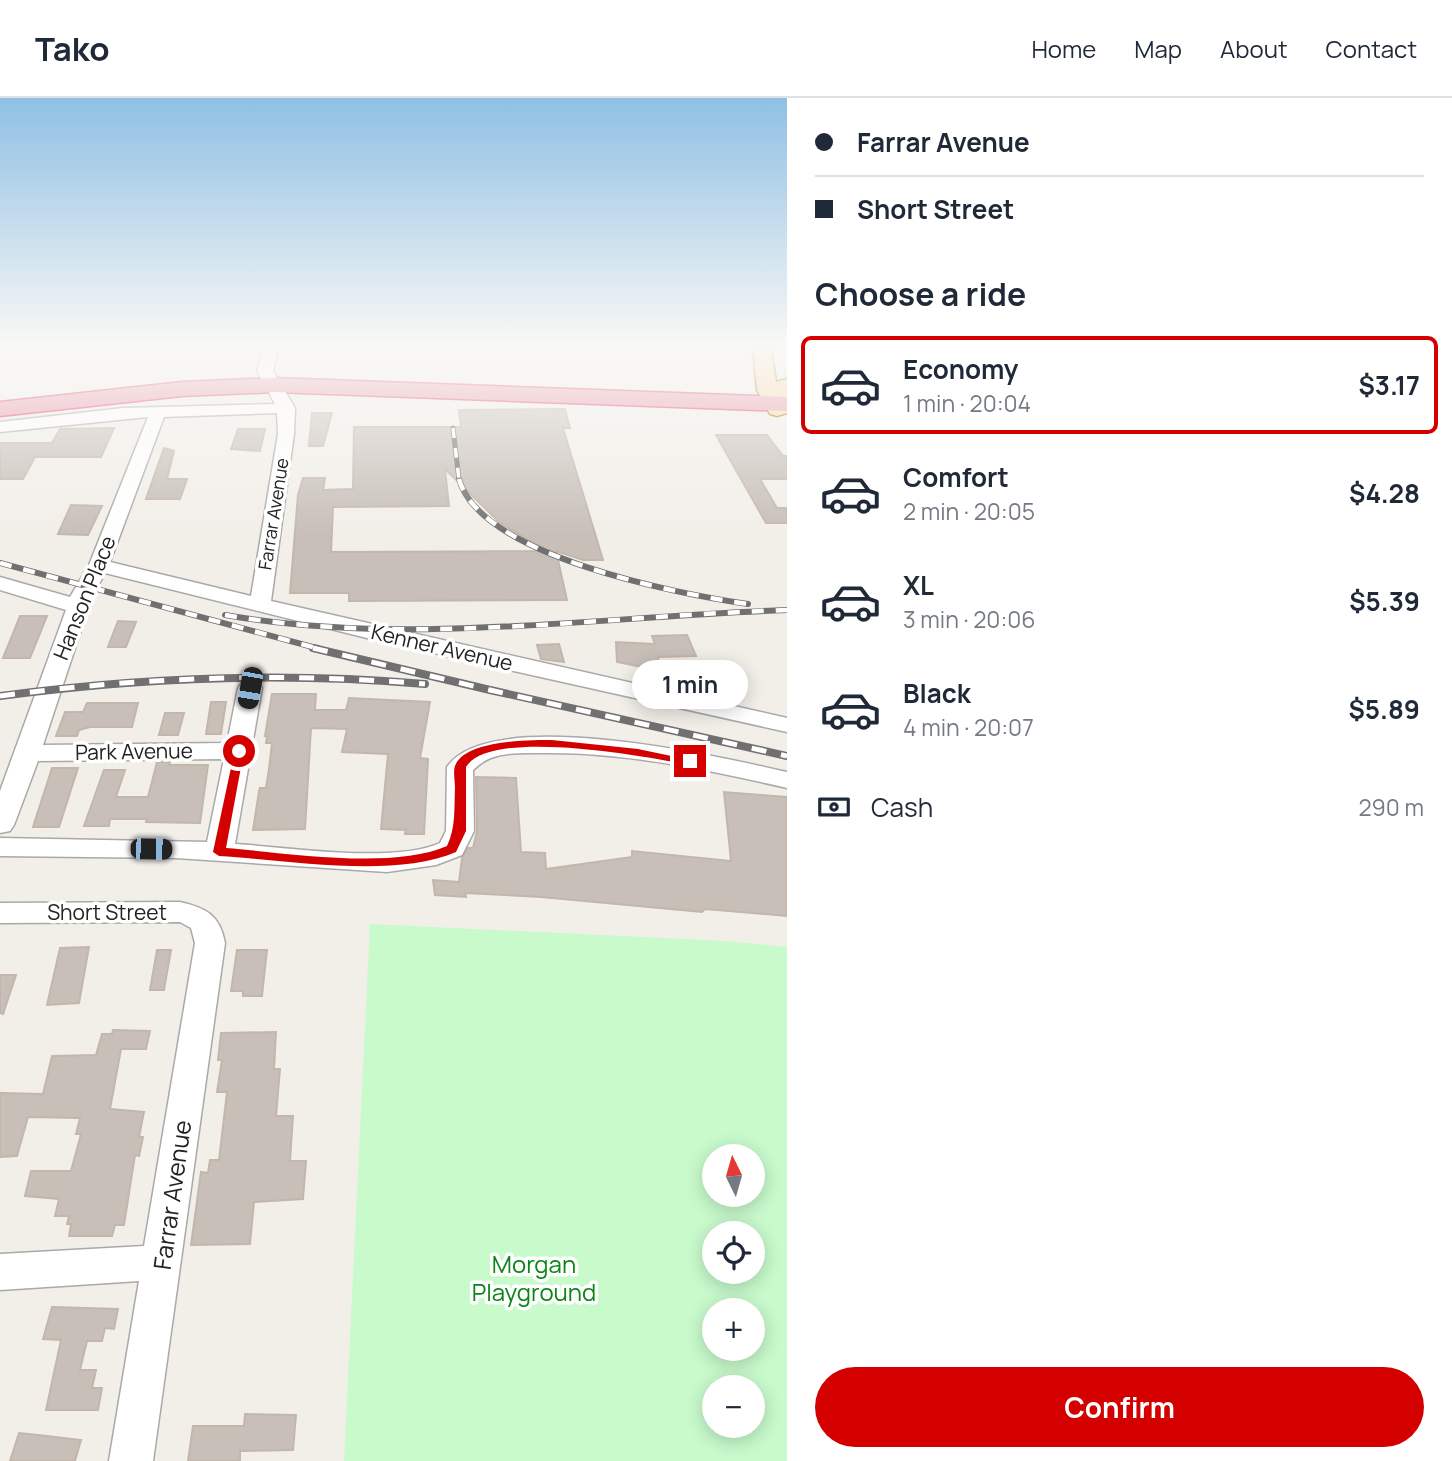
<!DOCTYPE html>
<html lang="en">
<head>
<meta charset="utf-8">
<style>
  body { margin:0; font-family:Manrope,sans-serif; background:#f2f2f3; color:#1f2937; height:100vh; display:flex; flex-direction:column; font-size:26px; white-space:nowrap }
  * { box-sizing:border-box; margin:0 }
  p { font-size:23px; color:#747a83 }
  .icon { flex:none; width:38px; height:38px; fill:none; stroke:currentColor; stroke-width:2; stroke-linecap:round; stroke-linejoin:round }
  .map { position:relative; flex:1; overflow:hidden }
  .sheet { display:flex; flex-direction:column; background:#fff; width:665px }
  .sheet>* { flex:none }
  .guide { display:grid; align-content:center; height:154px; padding:0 28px; background:#fff }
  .needle { width:46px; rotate:355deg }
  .buttons { position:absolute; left:702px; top:1046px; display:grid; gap:14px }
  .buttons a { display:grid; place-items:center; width:63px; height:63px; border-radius:50%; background:#fff; box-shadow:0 4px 18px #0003; font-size:35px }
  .end { position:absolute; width:32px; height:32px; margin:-16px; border:9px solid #d40000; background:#fff; box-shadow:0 0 0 4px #fff }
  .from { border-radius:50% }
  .bubble { position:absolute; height:49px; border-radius:24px; background:#fff; box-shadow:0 4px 18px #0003; font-size:23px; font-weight:700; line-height:49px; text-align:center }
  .car { position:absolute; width:21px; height:42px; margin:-21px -10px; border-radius:9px; box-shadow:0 0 5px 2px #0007; background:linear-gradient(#222 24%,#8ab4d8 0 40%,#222 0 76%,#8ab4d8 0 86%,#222 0) }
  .guide b { display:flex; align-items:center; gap:24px; height:66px; font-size:26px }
  .guide b+b { border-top:2px solid #e0e1e3 }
  .guide i { width:18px; height:18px; background:#1f2937 }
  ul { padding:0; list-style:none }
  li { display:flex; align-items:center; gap:21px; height:98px; margin:0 14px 10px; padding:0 14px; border:4px solid transparent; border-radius:10px }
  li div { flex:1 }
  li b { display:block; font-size:26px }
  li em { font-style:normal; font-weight:700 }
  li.active { border-color:#d40000 }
  li>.icon { width:63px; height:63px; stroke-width:1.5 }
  h2 { padding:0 28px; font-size:32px; line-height:84px }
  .pay { display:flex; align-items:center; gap:18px; height:77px; padding:0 28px; font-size:26px }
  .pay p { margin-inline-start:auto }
  .cta { display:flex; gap:14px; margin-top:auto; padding:14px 28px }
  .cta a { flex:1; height:80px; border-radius:42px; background:#d40000; color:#fff; font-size:28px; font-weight:700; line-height:80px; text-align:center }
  header { display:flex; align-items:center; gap:42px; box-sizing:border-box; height:98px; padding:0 35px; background:#fff; border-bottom:2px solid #e0e1e3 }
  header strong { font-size:33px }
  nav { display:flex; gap:38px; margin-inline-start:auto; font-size:24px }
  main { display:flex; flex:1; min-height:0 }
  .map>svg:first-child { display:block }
</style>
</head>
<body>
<header>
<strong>Tako</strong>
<nav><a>Home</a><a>Map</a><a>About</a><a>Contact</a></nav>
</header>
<main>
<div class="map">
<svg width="787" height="1363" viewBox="0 0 787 1363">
  <rect width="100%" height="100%" fill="#f2efe9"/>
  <path fill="#c8facc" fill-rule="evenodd" d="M 370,826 L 726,843 L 787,849 L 787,1363 L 344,1363 ZM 714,1059 L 752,1059 L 752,1097 L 714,1097 ZM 714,1136 L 752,1136 L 752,1174 L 714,1174 ZM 714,1213 L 752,1213 L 752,1251 L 714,1251 ZM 714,1290 L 752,1290 L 752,1328 L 714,1328 Z"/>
  <path fill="#c7bfb8" stroke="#c4b6ab" stroke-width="2" fill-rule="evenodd" d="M 565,311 L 570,330 L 563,330 L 603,462 L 583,462 L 556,453 L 567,502 L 349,503 L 349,495 L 290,495 L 298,397 L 303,380 L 325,380 L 323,392 L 353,391 L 354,329 L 461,329 L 459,312 ZM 445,371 L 500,425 L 547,453 L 331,454 L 333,409 L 449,408 Z
    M 312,315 L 332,315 L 323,348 L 309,348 Z
    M 114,330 L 101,359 L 35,359 L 23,381 L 0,381 L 0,345 L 52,345 L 60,331 Z
    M 238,331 L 265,331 L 260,353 L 231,351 Z
    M 716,337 L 767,337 L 783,358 L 787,358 L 787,381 L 760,381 L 777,410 L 787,410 L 787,425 L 766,425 Z
    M 164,350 L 174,353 L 167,381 L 187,381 L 180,401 L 146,401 Z
    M 71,407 L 102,408 L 88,437 L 58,436 Z
    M 20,518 L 47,518 L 30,560 L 3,560 Z
    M 118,523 L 136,524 L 126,549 L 108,549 Z
    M 687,537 L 696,558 L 658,559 L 661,580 L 643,580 L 642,569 L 617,564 L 616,544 L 655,546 L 652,538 Z
    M 559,546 L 564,564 L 541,561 L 537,547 Z
    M 692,575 L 712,575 L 717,592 L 697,591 Z
    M 272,596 L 316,596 L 315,612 L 346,612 L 349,600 L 430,604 L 420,660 L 428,661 L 424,736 L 405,736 L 406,732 L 381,731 L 388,656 L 342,654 L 347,631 L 311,630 L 305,731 L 253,732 L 259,693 L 260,690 L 266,690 L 269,671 L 272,645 L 266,645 L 267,638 L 265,638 Z
    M 211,604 L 226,604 L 221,636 L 206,636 Z
    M 87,605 L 138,605 L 132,629 L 90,629 L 79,632 L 77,638 L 56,638 L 65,614 L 83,614 Z
    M 165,615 L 184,615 L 178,637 L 159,637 Z
    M 157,664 L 170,664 L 169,667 L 208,667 L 200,725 L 146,724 L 147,721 L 110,721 L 109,728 L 84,728 L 104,672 L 125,672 L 116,699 L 148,699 Z
    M 52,670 L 78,670 L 59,729 L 33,729 Z
    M 476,679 L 516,680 L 521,754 L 545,755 L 546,771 L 632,759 L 632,753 L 731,763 L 724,694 L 787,699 L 787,818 L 705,811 L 702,814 L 541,799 L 465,795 L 466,799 L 435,797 L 433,782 L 459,784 L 462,760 L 468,750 L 473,750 L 477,733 Z
    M 89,849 L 79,905 L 47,907 L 60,850 Z
    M 157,852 L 171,852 L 164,892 L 150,892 Z
    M 237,852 L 267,852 L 262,898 L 243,898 L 243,893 L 231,893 Z
    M 0,877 L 16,877 L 3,916 L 0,915 Z
    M 113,932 L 150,933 L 146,951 L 121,951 L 110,1011 L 144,1014 L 139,1039 L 143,1039 L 139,1058 L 135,1057 L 124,1127 L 115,1127 L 112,1138 L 69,1138 L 71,1126 L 67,1126 L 69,1118 L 55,1118 L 59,1101 L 25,1098 L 31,1073 L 71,1073 L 81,1036 L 76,1036 L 80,1020 L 28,1019 L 17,1058 L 0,1059 L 0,995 L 43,996 L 52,958 L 96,957 L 102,936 L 112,936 Z
    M 276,934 L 274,971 L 280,971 L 276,1018 L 293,1018 L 290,1063 L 306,1063 L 303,1101 L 254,1104 L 250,1146 L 191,1147 L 201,1074 L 208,1075 L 210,1062 L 219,1062 L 227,994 L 217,994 L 222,962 L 218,962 L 221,935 Z
    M 52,1209 L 118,1211 L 114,1231 L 105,1230 L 102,1243 L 87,1243 L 80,1272 L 96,1272 L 92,1290 L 102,1290 L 98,1312 L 46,1312 L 61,1242 L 43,1241 Z
    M 245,1316 L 296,1317 L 293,1352 L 240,1353 L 240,1363 L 188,1363 L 193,1328 L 244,1328 Z
    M 19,1335 L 47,1338 L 81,1342 L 75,1363 L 10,1363 Z"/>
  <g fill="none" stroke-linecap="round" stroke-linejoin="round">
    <defs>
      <path id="minor" d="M 265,247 L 279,247 L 273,273 L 295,310 L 294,336 L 271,503 L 787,620 L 787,634 L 371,541 L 105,475 L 92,499 L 43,647 L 227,645 L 238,590 L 242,585 L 258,585 L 262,590 L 235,746 C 288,749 393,766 440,745 L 446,733 L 447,669 C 490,606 721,659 787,674 L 787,690 C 708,672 625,654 544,655 C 526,655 507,654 491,660 C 484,662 478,668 473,672 L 474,733 L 462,757 L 436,767 L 387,774 L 176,760 L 0,758 L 0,740 L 207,744 L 224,661 L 38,663 L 14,727 L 10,733 L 0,735 L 0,693 L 66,512 L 0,492 L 0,479 L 70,499 L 89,467 L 148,319 L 0,334 L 0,324 L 123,310 L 275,306 L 257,273 ZM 277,315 L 278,336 L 251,498 L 110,464 L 164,319 Z
        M 180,804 C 206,810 220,817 225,845 L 153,1363 L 109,1363 L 139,1183 L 0,1192 L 0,1156 L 144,1148 L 195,845 L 191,830 L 180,824 L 0,825 L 0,805 Z"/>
      <path id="major" d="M 755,247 L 767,247 L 771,251 L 776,284 L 787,281 L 787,315 L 777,318 L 770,316 L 757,292 L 753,251 Z"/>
      <path id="highway" d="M 275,280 L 787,299 L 787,313 L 275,294 L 182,298 L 0,318 L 0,304 L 182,284 Z"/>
    </defs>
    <use href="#minor" stroke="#a9a9a9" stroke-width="3"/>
    <use href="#major" stroke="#a06b00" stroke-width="3"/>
    <use href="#highway" stroke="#dc2a67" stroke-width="3"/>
    <use href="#minor" fill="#fff" fill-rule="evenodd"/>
    <use href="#major" fill="#fcd6a4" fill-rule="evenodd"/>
    <use href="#highway" fill="#e892a2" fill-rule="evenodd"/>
    <defs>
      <path id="rail-far2" d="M 453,330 L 459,382"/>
      <path id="rail-far1" d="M 459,381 C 480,458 678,496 748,506
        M 0,465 L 320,551
        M 225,517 C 411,549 600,518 787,512"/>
      <path id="rail" d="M 313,550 L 490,592 L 787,658
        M 0,598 C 142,579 282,574 425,586"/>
    </defs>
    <use href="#rail-far2" stroke="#707070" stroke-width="5"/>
    <use href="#rail-far1" stroke="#707070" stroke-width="6"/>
    <use href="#rail" stroke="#707070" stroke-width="8"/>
    <use href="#rail-far2" stroke="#fff" stroke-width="3.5" stroke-dasharray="10" stroke-linecap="butt"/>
    <use href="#rail-far1" stroke="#fff" stroke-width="4.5" stroke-dasharray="12" stroke-linecap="butt"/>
    <use href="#rail" stroke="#fff" stroke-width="5" stroke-dasharray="15" stroke-linecap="butt"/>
  </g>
  <linearGradient id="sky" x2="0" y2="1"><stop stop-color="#8fc0e4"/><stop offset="0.56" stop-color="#f9f8f5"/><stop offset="1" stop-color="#f9f8f5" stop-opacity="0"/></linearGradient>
  <rect width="787" height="438" fill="url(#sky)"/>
  <path fill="#d40000" d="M 552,642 L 638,651 L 695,663 L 690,667 C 649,659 490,629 466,669 L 466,733 L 456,754 C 393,781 288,762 219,758 L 213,754 L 235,651 L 244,653 L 226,750 C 287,755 392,772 447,748 C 456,729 454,711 455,690 C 455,683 453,674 455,668 C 464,642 530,642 552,642 Z"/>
  <g text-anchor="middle" stroke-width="7" stroke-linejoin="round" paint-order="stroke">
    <g font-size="18" fill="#222" stroke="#fff">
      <text transform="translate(274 416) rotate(-81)" y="6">Farrar Avenue</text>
    </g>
    <g font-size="21" fill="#222" stroke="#fff">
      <text transform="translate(85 500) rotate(-68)" y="7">Hanson Place</text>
      <text transform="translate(442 550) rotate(13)" y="7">Kenner Avenue</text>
      <text transform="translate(134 654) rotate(-1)" y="7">Park Avenue</text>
      <text x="107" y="822">Short Street</text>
    </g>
    <g font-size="24" fill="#222" stroke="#fff">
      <text transform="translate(173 1097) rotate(-82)" y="8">Farrar Avenue</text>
    </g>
    <g font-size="24" fill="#0c8416" stroke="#fff">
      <text x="534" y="1175">Morgan<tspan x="534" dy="28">Playground</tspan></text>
    </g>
  </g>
</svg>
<div class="buttons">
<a><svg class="needle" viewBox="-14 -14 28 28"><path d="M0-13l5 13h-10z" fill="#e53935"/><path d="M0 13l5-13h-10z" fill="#747a83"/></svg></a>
<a><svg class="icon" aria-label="locate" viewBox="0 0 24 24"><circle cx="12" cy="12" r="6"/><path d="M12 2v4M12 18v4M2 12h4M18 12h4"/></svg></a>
<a>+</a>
<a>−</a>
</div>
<i class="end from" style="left:239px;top:653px"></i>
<i class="end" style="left:690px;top:663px"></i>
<div class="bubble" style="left:632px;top:562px;width:116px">1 min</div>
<i class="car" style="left:250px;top:590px;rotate:190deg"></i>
<i class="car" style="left:151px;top:751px;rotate:91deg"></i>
</div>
<section class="sheet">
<div class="guide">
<b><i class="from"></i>Farrar Avenue</b>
<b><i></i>Short Street</b>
</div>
<h2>Choose a ride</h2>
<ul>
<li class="active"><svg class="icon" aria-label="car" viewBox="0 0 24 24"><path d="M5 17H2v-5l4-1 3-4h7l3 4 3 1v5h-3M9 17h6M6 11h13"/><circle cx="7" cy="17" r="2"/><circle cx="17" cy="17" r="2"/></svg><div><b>Economy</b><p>1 min · 20:04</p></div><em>$3.17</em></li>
<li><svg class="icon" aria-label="car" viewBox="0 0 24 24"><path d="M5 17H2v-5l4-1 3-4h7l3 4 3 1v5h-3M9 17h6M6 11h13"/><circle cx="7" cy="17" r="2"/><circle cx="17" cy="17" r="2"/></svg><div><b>Comfort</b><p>2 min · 20:05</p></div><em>$4.28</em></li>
<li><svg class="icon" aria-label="car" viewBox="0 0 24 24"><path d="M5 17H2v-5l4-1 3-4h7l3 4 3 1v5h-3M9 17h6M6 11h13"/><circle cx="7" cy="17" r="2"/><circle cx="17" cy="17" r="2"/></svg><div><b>XL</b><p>3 min · 20:06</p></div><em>$5.39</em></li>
<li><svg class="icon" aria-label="car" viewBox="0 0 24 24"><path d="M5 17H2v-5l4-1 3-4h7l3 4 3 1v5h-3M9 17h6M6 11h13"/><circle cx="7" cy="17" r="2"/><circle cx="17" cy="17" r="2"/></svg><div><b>Black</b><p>4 min · 20:07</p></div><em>$5.89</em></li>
</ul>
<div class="pay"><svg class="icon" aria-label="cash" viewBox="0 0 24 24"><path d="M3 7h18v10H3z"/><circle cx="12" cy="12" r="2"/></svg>Cash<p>290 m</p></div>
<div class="cta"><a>Confirm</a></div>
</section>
</main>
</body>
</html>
